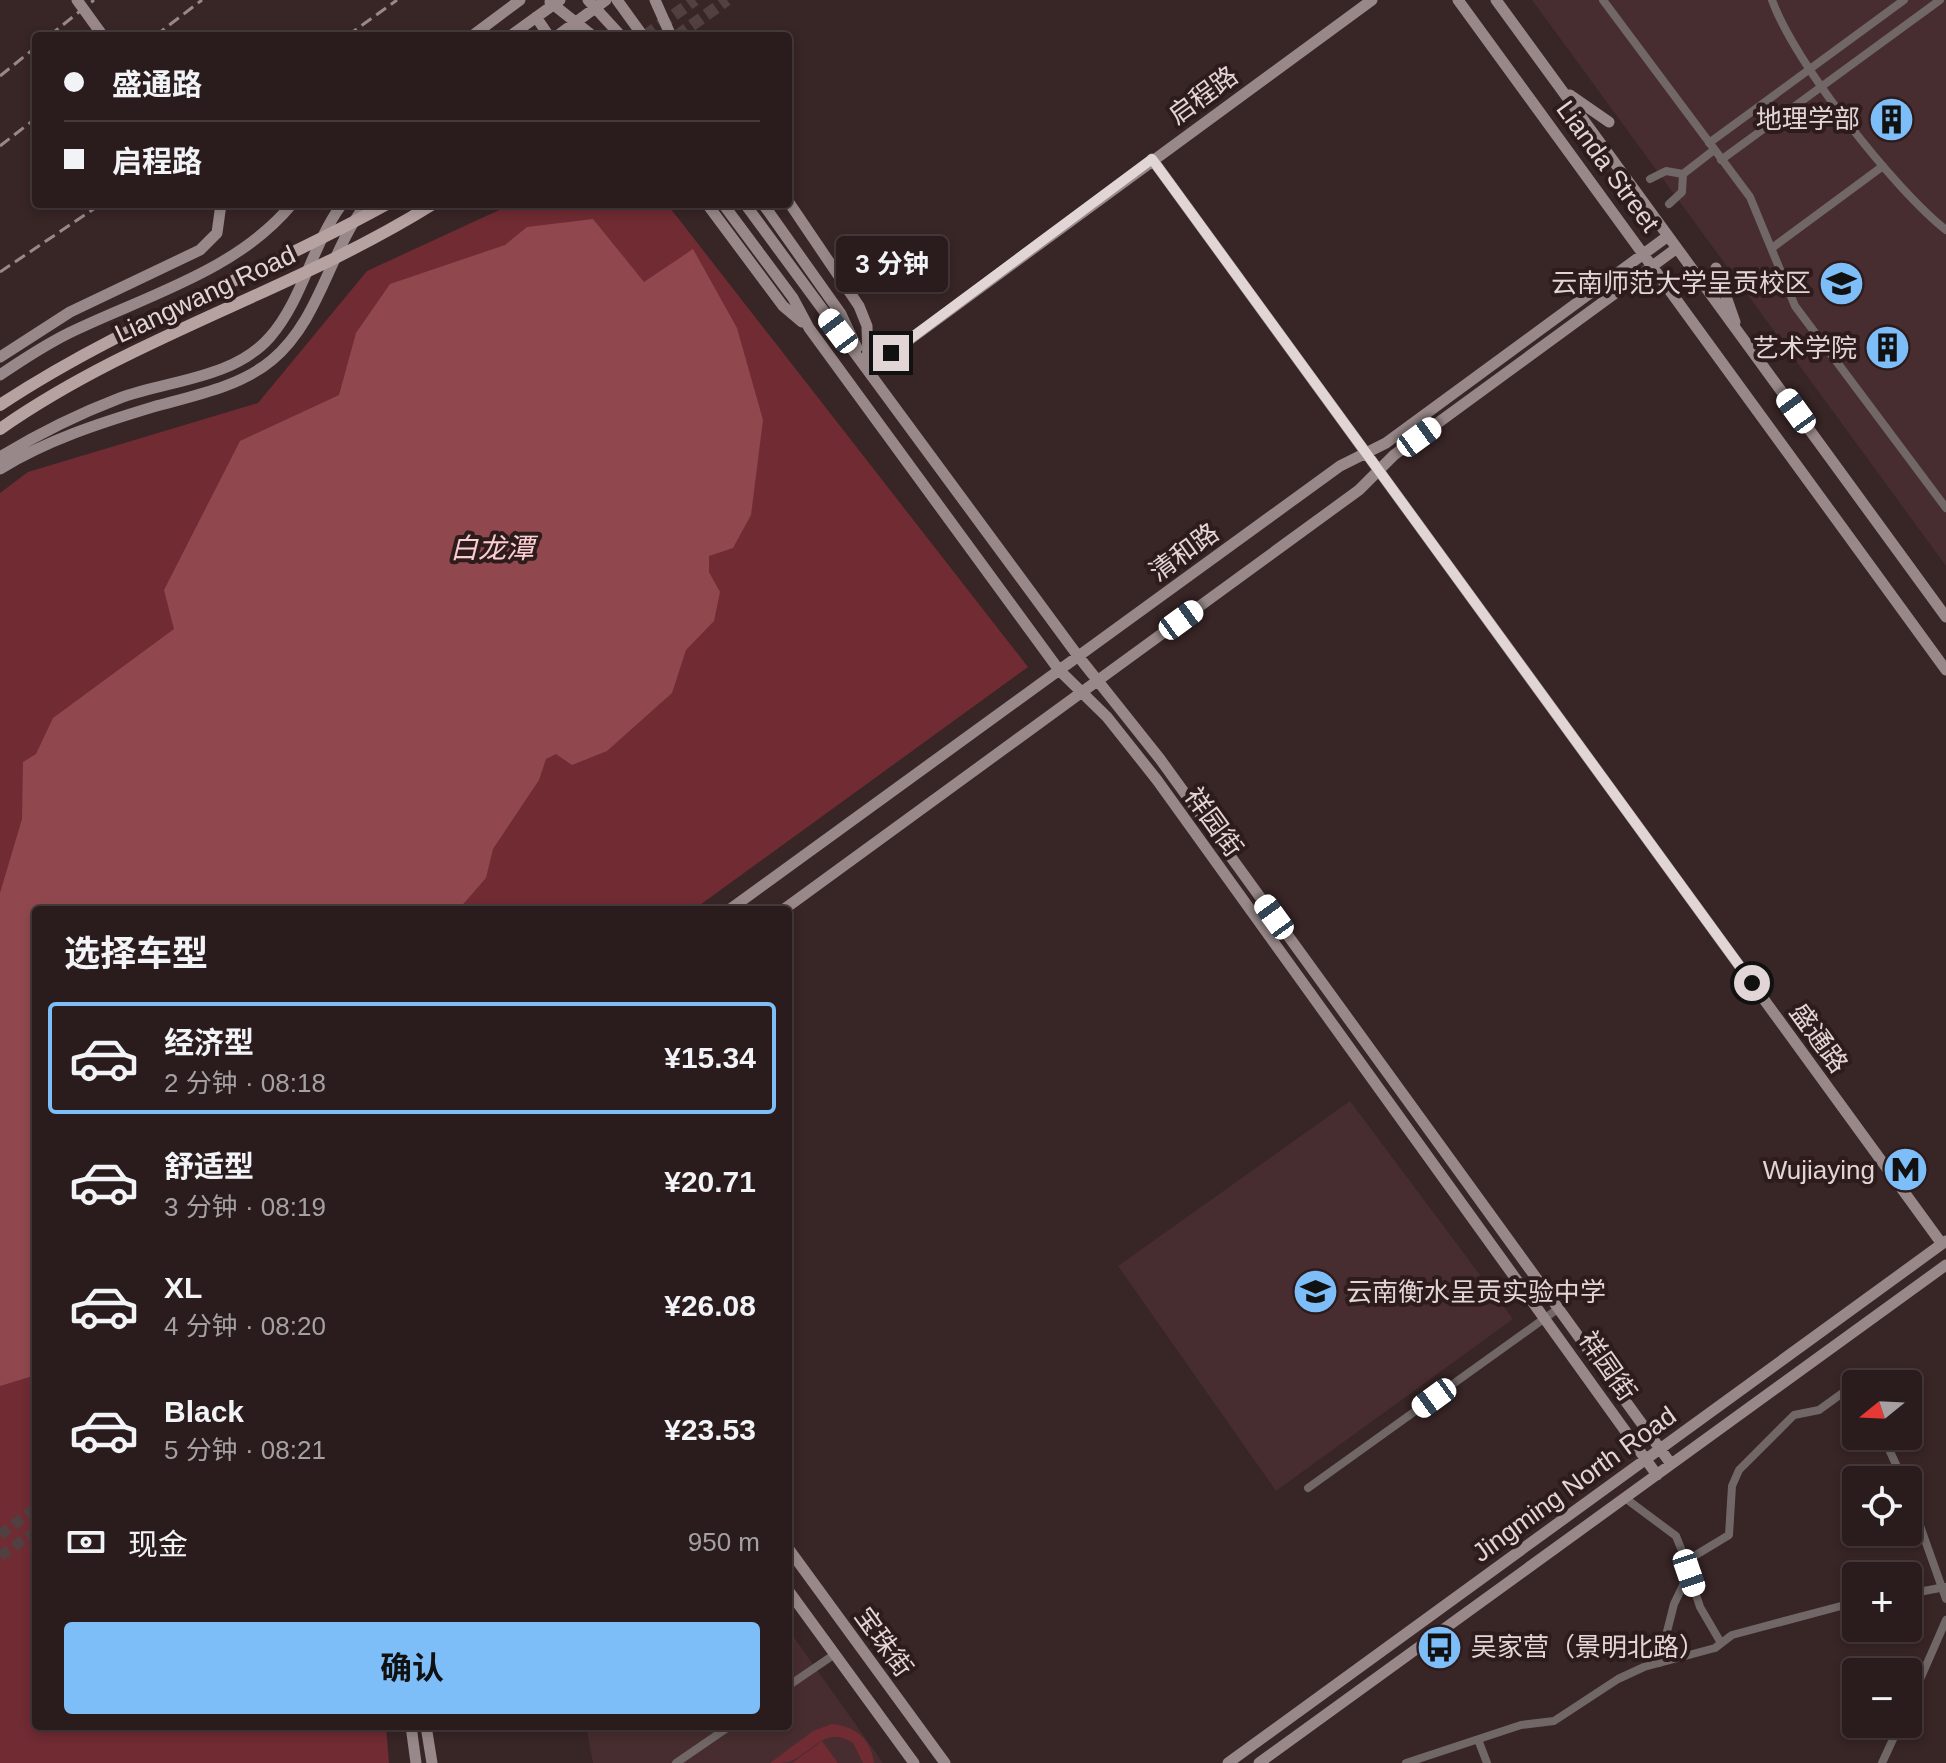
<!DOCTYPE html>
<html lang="zh">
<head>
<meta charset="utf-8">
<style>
  body { margin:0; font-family:Helvetica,"Noto Sans SC",sans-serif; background:#362929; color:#f1f3f6; height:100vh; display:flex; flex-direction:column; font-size:30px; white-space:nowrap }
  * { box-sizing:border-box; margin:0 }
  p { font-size:26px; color:#a5a1a3 }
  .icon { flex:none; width:44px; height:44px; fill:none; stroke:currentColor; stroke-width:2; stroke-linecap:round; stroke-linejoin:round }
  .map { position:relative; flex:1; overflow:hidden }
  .drawer { position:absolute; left:32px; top:906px; width:760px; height:824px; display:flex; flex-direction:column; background:#2a1c1c; border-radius:8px; box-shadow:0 4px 12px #0003,0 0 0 2px #463a3b }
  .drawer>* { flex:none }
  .guide { position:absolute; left:32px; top:32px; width:760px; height:176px; border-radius:8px; box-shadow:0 4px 12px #0003,0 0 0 2px #463a3b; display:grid; align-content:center; height:176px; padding:0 32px; background:#2a1c1c }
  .needle { width:52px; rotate:252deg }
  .buttons { position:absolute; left:1842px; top:1370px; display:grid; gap:16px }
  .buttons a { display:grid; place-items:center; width:80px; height:80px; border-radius:8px; background:#2a1c1c; box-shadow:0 4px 12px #0003,0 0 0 2px #463a3b; font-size:40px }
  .end { position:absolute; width:36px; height:36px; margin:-18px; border:10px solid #e2d5d5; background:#111; box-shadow:0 0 0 4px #111 }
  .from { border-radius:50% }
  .bubble { position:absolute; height:56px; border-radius:8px; background:#2a1c1c; box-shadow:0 4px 12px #0003,0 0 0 2px #463a3b; font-size:26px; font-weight:700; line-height:56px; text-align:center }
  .car { position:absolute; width:24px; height:48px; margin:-24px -12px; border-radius:10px; box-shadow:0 0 6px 2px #0007; background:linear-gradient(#fff 24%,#345 0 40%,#fff 0 76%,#345 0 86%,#fff 0) }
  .guide b { display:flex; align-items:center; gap:28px; height:76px; font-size:30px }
  .guide b+b { border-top:2px solid #463a3b }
  .guide i { width:20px; height:20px; background:#f1f3f6 }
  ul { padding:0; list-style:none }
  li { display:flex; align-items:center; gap:24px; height:112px; margin:0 16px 12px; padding:0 16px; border:4px solid transparent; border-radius:8px }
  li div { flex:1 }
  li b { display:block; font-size:30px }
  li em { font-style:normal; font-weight:700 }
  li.active { border-color:#7dbef9 }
  li>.icon { width:72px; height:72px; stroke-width:1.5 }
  h2 { padding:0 32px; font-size:36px; line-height:96px }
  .pay { display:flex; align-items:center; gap:20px; height:88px; padding:0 32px; font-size:30px }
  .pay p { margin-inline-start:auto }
  .action { display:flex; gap:16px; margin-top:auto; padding:16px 32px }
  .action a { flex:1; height:92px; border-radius:8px; background:#7dbef9; color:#111; font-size:32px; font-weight:700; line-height:92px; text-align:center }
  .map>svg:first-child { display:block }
</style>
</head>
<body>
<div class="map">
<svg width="1946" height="1763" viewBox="0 0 1946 1763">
  <rect width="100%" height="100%" fill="#382526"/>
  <path fill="#472d2f" d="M 1532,0 L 1946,0 L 1946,566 Z
    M 1350,1101 L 1513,1319 L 1276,1491 L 1118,1266 Z
    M 788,1629 L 883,1763 L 593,1763 L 586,1726 L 788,1726 Z"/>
  <path fill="#702b33" d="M 512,204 L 667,204 L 1028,667 L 693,910 L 36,910 L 36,1726 L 386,1726 L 389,1763 L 0,1763 L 0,493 L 28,472 L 258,403 L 367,271 Z
    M 832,1724 C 856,1726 871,1740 874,1763 L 863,1763 L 853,1743 C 824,1725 813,1753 789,1762 C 784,1763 775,1763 770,1763 L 813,1731 Z
    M 822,1741 L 838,1763 L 792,1763 Z"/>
  <path fill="#90484e" d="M 593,219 L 644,282 L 693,249 L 737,328 L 763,420 L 751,515 L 733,548 L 709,556 L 709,572 L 720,592 L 714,621 L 686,650 L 672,693 L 607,751 L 572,765 L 556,754 L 546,759 L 539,780 L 493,849 L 486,878 L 458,910 L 36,910 L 36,1375 L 0,1386 L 0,893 L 22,819 L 23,762 L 36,754 L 53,718 L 174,629 L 164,590 L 240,441 L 339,395 L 356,333 L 390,284 L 505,245 L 527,227 Z"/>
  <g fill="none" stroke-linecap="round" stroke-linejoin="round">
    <path stroke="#523f40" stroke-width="11" stroke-dasharray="11 5.5" stroke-linecap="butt" d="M 0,1535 L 36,1508
      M 0,1556 L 36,1531"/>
    <path stroke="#523f40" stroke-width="12" stroke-dasharray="12 6" stroke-linecap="butt" d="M 645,36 L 695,0
      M 677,36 L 727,0"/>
    <path stroke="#716767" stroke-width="8" d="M 1603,0 L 1750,197 L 1795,306 L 1946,508
      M 1772,0 C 1794,62 1894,189 1946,230
      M 1709,143 L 1904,0
      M 1721,160 L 1940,0
      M 1683,174 L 1714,150
      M 1650,179 L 1666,171 L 1683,174
      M 1669,204 L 1682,192 L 1683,174
      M 1772,248 L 1883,166
      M 1883,1436 L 1903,1480
      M 1308,1488 L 1559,1308
      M 1908,1492 L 1946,1599
      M 1625,1498 L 1676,1536 L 1686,1561 L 1729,1535 L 1732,1486 L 1739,1470 L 1794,1415 L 1819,1410 L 1848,1389 L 1856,1399
      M 1689,1573 L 1700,1607 L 1721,1643
      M 1908,1594 L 1945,1587
      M 1659,1663 L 1674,1604 L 1689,1573 L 1686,1561
      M 788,1686 L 835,1654
      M 1908,1707 L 1946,1620
      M 1479,1742 L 1487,1763
      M 676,1763 L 730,1726
      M 1406,1763 L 1521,1725 L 1554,1721 L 1618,1679 L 1644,1667 L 1715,1648 L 1732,1635 L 1856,1602
      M 1882,1763 L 1900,1724"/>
    <path stroke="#988889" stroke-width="11" d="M 77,0 L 103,36
      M 588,0 L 621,36
      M 617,0 L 643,36
      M 655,0 L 671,36
      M 1458,0 L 1946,670
      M 1496,0 L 1946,617
      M 550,2 L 593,36
      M 536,17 L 549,36
      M 472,36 L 520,0
      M 510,36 L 560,0
      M 557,36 L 606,0
      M 1570,95 L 1609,122
      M 1152,159 L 1942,1244
      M 788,201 L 859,306 L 867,326 L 868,370
      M 707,204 L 783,306 L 802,322
      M 723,204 L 793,298 L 809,328 L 1059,670 L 1107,717 L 1157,780 L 1657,1475
      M 745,204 L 1078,656 L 1160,759 L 1671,1464
      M 763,204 L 841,314 L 857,348
      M 1716,268 L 1735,322
      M 0,357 L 70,312 L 200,250 L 217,233 L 221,204
      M 868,370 L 1372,0
      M 0,375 C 22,360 45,345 69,333 C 145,296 237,271 292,204
      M 0,457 C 38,434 78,414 120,398 C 169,380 233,379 270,337 C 303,299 312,245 342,204
      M 0,469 C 47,440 100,423 153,407 C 192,396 240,387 272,360 C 320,320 329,252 366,204
      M 729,910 L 1340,466 L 1386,443 L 1668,236
      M 783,910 L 1359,490 L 1394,455 L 1677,248
      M 788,1548 L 945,1763
      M 788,1590 L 914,1763
      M 411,1726 L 416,1763
      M 426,1726 L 432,1763
      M 1228,1763 L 1946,1241
      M 1259,1763 L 1946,1265"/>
    <path stroke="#b7a2a2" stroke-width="12" d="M 0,405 C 122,324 259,275 387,204
      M 0,429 C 134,335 294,291 433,204"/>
    <path stroke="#988888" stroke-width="3" stroke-dasharray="12 6" stroke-linecap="butt" d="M 49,36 L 94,0
      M 155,36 L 202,0
      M 347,36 L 397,0
      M 0,76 L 36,47
      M 0,146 L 36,118
      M 0,272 L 101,204"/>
  </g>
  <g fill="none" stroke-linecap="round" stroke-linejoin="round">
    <path stroke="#e2d5d5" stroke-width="10" d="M 891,353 L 1152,159 L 1752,983"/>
  </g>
  <defs>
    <symbol id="building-disc" viewBox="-11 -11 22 22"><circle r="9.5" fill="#7dbef9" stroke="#2e1b1c"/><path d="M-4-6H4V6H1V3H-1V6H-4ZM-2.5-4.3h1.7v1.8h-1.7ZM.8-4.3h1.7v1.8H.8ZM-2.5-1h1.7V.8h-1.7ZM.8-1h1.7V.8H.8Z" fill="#111"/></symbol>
    <symbol id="university-disc" viewBox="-11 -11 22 22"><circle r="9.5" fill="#7dbef9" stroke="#2e1b1c"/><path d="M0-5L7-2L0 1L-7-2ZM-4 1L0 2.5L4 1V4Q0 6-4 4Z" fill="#111"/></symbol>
    <symbol id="metro-disc" viewBox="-11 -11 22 22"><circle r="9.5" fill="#7dbef9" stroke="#2e1b1c"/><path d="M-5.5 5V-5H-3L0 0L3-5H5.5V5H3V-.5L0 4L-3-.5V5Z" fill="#111"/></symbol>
    <symbol id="school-disc" viewBox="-11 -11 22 22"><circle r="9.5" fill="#7dbef9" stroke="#2e1b1c"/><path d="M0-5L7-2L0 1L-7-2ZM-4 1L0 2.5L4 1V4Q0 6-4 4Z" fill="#111"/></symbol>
    <symbol id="bus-disc" viewBox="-11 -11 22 22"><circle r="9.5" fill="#7dbef9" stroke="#2e1b1c"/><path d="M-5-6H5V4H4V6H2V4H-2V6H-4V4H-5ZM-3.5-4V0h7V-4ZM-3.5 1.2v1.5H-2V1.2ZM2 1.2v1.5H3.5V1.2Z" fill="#111"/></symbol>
  </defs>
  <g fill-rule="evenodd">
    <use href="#building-disc" x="1866" y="94" width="51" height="51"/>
    <use href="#university-disc" x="1816" y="258" width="51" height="51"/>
    <use href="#building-disc" x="1862" y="322" width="51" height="51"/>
    <use href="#metro-disc" x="1880" y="1144" width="51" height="51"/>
    <use href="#school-disc" x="1290" y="1266" width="51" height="51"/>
    <use href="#bus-disc" x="1414" y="1622" width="51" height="51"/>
  </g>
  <g text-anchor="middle" stroke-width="8" stroke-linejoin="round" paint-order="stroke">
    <g font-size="26" fill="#e2d5d5" stroke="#2e1b1c">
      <text transform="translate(1203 95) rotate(-36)" y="9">启程路</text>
      <text transform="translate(1608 166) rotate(54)" y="9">Lianda Street</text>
      <text transform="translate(205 294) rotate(-25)" y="9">Liangwang Road</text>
      <text transform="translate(1184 552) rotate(-36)" y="9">清和路</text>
      <text transform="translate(1214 822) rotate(54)" y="9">祥园街</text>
      <text transform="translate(1819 1038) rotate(54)" y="9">盛通路</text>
      <text transform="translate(1608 1366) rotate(55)" y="9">祥园街</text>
      <text transform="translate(1574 1484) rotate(-36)" y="9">Jingming North Road</text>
      <text transform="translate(884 1642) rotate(54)" y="9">宝珠街</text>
    </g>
    <g font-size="26" fill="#e2d5d5" stroke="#2e1b1c" text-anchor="end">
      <text x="1860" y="128">地理学部</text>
      <text x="1811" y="292">云南师范大学呈贡校区</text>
      <text x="1857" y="357">艺术学院</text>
      <text x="1875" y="1179">Wujiaying</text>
      <text x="1346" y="1301" text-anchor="start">云南衡水呈贡实验中学</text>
      <text x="1471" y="1656" text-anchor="start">吴家营（景明北路）</text>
    </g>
    <g font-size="28" font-style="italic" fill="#fbced0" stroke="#2e1b1c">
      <text x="492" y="558">白龙潭</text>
    </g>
  </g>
</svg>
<div class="buttons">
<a><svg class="needle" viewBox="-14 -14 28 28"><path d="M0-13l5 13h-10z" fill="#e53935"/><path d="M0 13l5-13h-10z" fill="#a5a1a3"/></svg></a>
<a><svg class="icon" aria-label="locate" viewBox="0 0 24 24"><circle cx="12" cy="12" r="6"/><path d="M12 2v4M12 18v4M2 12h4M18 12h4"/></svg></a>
<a>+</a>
<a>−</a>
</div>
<i class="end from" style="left:1752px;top:983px"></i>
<i class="end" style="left:891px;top:353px"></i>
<div class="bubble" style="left:836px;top:236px;width:112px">3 分钟</div>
<i class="car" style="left:838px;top:331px;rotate:323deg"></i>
<i class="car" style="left:1796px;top:411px;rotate:324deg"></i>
<i class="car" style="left:1419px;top:437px;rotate:54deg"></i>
<i class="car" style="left:1181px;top:620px;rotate:54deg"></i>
<i class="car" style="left:1274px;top:917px;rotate:324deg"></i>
<i class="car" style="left:1434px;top:1398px;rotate:234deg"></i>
<i class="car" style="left:1689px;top:1573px;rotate:161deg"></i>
<div class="guide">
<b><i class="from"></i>盛通路</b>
<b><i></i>启程路</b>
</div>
<section class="drawer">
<h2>选择车型</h2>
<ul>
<li class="active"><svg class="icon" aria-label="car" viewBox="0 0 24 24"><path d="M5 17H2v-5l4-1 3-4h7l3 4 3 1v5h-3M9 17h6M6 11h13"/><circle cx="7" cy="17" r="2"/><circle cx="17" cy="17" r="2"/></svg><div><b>经济型</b><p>2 分钟 · 08:18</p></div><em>¥15.34</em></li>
<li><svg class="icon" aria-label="car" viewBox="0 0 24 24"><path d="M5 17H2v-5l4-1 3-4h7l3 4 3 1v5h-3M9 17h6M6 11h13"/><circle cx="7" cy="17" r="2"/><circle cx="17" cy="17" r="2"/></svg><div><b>舒适型</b><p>3 分钟 · 08:19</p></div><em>¥20.71</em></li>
<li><svg class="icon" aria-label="car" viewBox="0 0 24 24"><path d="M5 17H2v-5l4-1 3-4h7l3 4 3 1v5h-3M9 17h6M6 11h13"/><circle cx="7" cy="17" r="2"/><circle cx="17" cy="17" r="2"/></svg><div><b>XL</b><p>4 分钟 · 08:20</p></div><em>¥26.08</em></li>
<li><svg class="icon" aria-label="car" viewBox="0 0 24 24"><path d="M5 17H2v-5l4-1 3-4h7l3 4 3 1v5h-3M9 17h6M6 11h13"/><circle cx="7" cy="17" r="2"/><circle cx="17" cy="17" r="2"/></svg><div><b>Black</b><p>5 分钟 · 08:21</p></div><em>¥23.53</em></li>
</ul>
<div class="pay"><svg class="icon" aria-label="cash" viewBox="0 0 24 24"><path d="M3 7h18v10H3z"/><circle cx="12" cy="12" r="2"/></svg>现金<p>950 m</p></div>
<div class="action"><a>确认</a></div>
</section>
</div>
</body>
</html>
